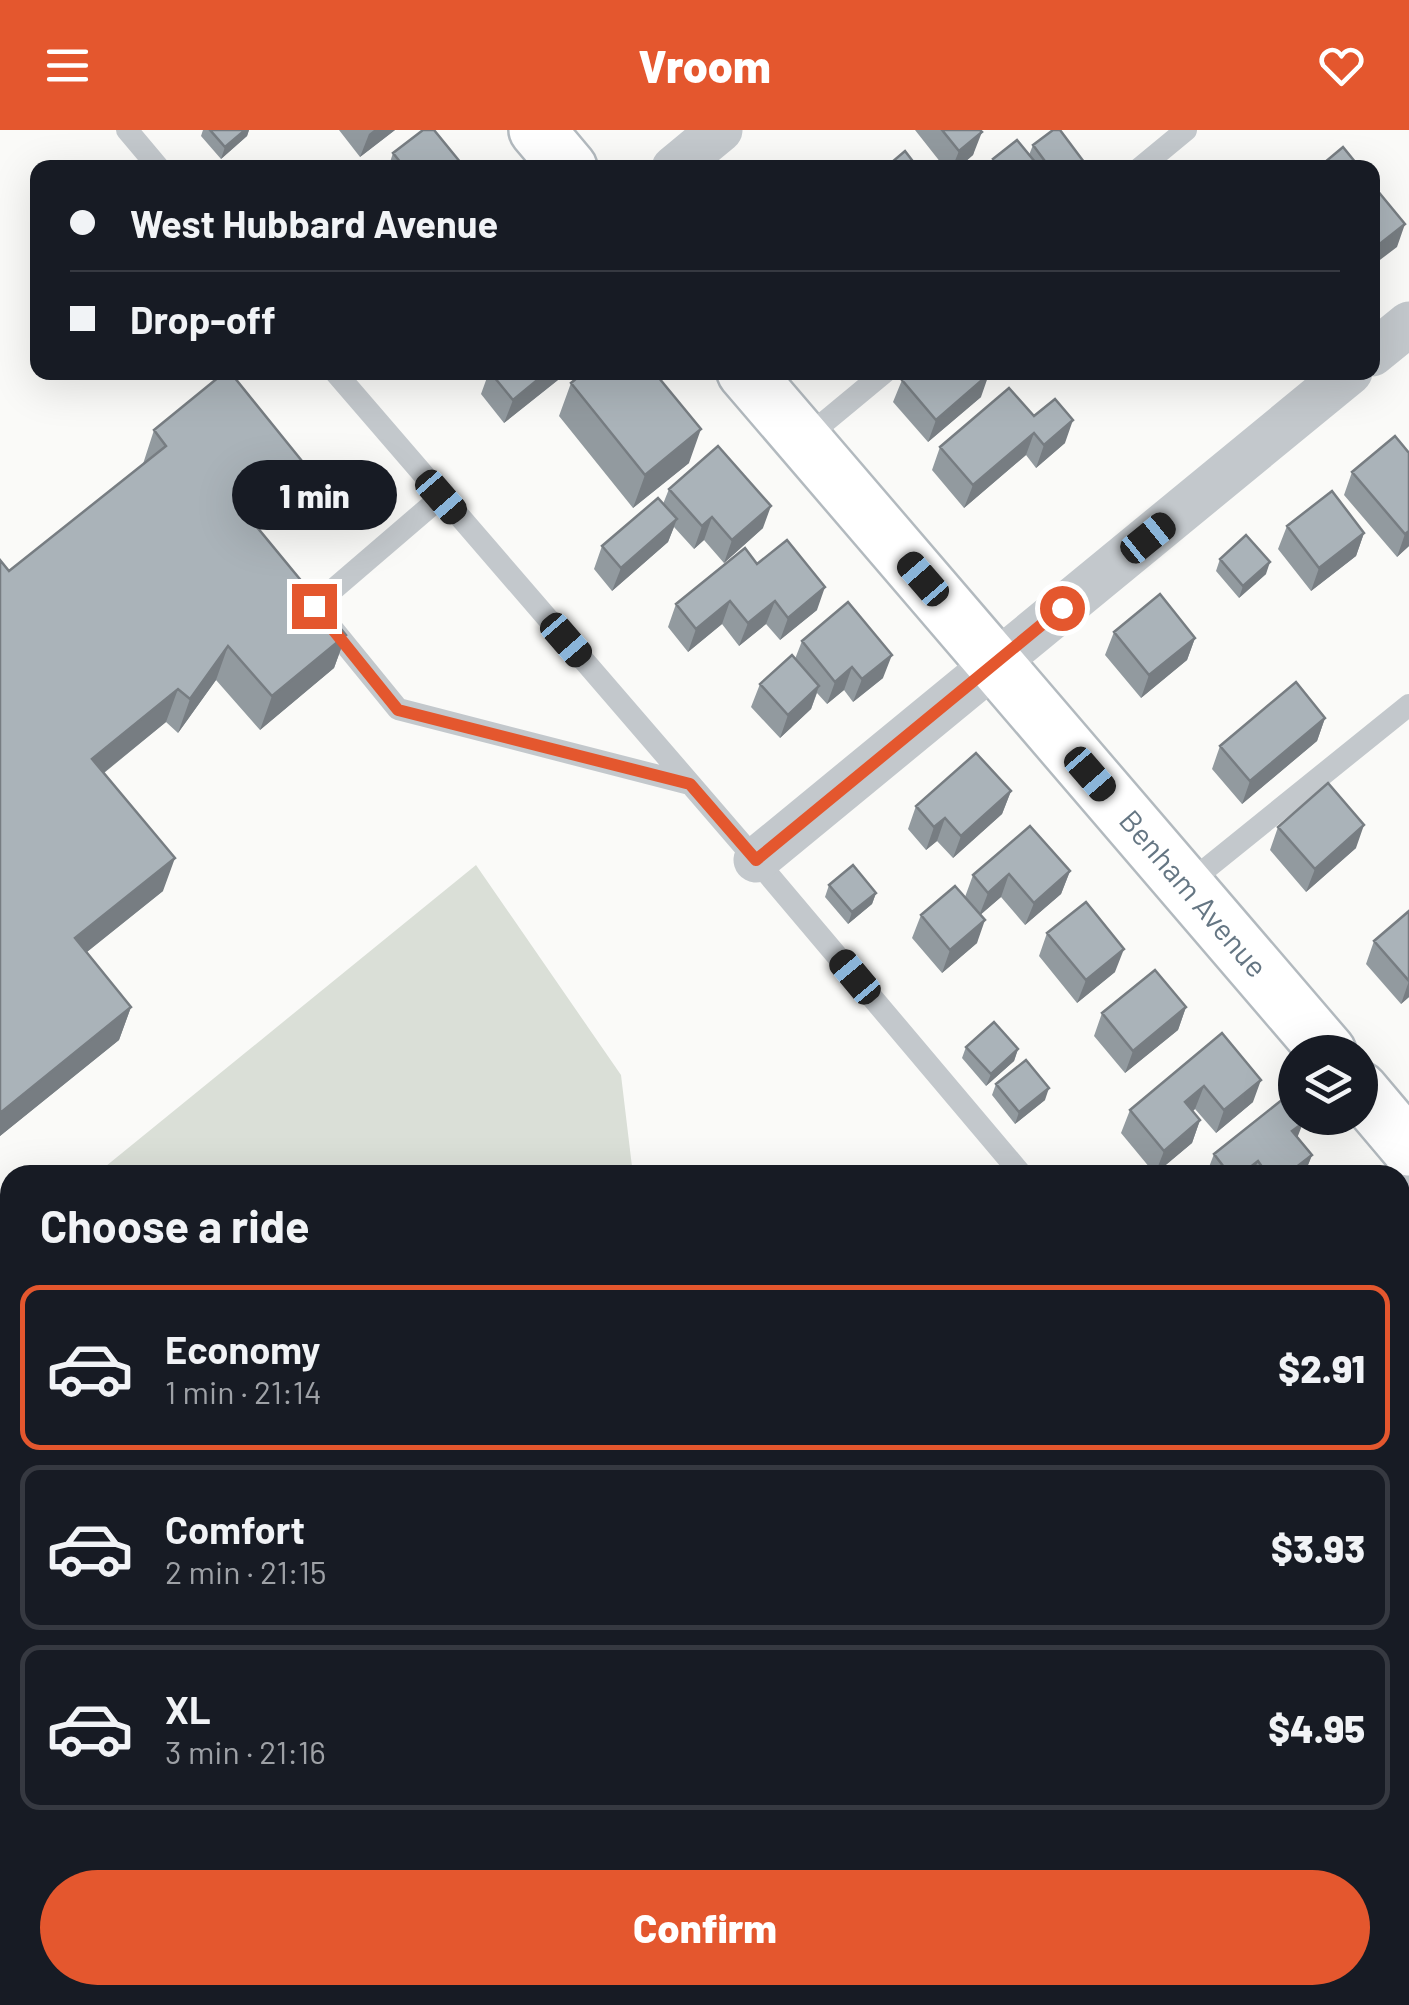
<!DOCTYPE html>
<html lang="en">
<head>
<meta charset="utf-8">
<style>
  body { margin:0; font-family:Barlow,sans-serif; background:#20242c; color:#f1f3f6; height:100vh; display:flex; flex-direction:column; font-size:38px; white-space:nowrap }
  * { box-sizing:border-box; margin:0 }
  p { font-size:32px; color:#9ea1a6 }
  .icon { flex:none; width:55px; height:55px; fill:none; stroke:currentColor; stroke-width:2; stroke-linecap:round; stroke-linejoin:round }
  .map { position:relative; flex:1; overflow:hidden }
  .drawer { position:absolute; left:0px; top:1035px; width:1410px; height:840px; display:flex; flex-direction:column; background:#171b24; border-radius:30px 30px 0 0; box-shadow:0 10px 40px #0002 }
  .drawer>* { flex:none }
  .banner { position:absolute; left:30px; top:30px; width:1350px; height:220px; border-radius:20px; box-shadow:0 10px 40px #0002; display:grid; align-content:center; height:220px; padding:0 40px; background:#171b24 }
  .controls { position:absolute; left:1278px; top:905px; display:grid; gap:20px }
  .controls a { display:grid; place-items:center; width:100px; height:100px; border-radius:50%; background:#171b24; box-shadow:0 10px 40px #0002; font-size:50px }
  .end { position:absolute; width:45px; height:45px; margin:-22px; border:12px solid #e4572e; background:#fff; box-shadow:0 0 0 5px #fff }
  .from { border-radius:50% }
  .bubble { position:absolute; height:70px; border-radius:35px; background:#171b24; box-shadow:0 10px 40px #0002; font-size:32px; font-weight:800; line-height:70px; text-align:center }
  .car { position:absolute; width:30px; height:60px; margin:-30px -15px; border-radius:12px; box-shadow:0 0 8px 2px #0007; background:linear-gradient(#222 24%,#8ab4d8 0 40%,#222 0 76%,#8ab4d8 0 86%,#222 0) }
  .banner b { display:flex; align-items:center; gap:35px; height:95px; font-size:38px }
  .banner b+b { border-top:2px solid #363941 }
  .banner i { width:25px; height:25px; background:#f1f3f6 }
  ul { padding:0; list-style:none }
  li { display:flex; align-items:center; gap:30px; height:165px; margin:0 20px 15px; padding:0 20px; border:5px solid #363941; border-radius:20px }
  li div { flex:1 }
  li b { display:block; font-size:38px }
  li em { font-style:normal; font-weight:800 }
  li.on { border-color:#e4572e }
  li>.icon { width:90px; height:90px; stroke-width:1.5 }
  h2 { padding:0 40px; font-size:45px; line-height:120px }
  .button { display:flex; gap:20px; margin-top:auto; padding:20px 40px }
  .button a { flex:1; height:115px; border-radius:60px; background:#e4572e; color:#fff; font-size:40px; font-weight:800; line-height:115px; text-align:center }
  header { display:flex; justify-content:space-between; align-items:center; height:130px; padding:0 40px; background:#e4572e; color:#fff; font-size:45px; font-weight:800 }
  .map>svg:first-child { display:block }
</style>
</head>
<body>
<header><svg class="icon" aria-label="menu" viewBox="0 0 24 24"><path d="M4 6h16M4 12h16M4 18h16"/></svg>Vroom<svg class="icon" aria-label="heart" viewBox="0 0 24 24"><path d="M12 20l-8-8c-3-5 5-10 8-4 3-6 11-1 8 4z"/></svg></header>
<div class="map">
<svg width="1409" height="1875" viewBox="0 0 1409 1875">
  <rect width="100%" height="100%" fill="#fafaf8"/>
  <path fill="#dadfd7" d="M 476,735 L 621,945 L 633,1045 L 95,1045 Z
    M 10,1300 L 10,1865 L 500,1865 L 488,1875 L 0,1875 L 0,1309 Z"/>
  <path fill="#bbc7cb" d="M 0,1676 L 8,1685 L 4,1732 L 10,1740 L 10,1808 L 6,1812 L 0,1805 Z"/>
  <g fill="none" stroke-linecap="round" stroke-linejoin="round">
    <defs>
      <g id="secondary">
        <path d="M 537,0 L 569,38"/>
        <path id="s1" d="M 745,242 L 1328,922"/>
        <path d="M 1360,960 L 1409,1018"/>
      </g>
    </defs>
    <use href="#secondary" stroke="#b3babf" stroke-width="60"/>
    <path stroke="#c3c8cc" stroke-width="22" d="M 127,0 L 159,38
      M 1140,38 L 1186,0
      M 335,242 L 756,730 L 1022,1045
      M 803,310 L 885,242
      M 441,367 L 314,476 L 398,579 L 690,654
      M 1186,755 L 1409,575
      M 1400,1494 L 1409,1504"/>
    <path stroke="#c3c8cc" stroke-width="45" d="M 674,38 L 720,0
      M 1372,224 L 1409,194
      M 756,730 L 1350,242
      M 1400,1061 L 1409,1054"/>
    <use href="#secondary" stroke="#fff" stroke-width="55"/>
  </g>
  <path fill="#929a9f" d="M 203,0 L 249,0 L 247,6 L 221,29 L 201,6 Z
    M 339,0 L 395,0 L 360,27 Z
    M 915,0 L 980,0 L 973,25 L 958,38 L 945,38 Z
    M 1033,15 L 1082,38 L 990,38 L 993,29 L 1029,25 Z
    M 393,23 L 465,38 L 388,38 Z
    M 489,242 L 568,242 L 504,293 L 481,264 Z
    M 1221,242 L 1237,242 L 1227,250 Z
    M 902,250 L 981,267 L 928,312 L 893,272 Z
    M 571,253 L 689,333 L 633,378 L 559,286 Z
    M 1034,286 L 1065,313 L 1036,338 L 1026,325 L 964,378 L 932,340 L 940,317 Z
    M 154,300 L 290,364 L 254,393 L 346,505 L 334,538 L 260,600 L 216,550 L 178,603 L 166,592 L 104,643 L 163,761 L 87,822 L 131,877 L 119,910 L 0,1006 L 9,441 L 143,334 Z
    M 1409,323 L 1409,416 L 1397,427 L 1344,365 L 1352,342 Z
    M 669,359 L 763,398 L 724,433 L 704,410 L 694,419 L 674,397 L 668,412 L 612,461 L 594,439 L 602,416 L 663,374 Z
    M 1287,396 L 1364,403 L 1356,426 L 1311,461 L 1278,419 Z
    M 1220,429 L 1266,444 L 1239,468 L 1216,441 Z
    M 757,434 L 817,480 L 780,510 L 766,494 L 739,516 L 722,494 L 688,522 L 668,497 L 676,474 Z
    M 1114,502 L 1195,508 L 1187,530 L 1141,568 L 1105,525 Z
    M 802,511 L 883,548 L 853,572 L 844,560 L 827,574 L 817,563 L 811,579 L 780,608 L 751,577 L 760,554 L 795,529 Z
    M 1325,588 L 1317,611 L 1242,674 L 1212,639 L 1220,616 Z
    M 1011,661 L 1002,684 L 953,728 L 937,711 L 926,720 L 908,699 L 916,676 Z
    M 1278,697 L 1356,718 L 1306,762 L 1270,720 Z
    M 1070,741 L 1061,764 L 1025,795 L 1001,767 L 980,785 L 977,813 L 942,843 L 912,808 L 921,785 L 965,767 L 973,745 Z
    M 829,755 L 876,763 L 872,774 L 848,794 L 825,767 Z
    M 1409,781 L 1409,867 L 1401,874 L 1366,834 L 1374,811 Z
    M 1047,803 L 1115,842 L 1077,873 L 1039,826 Z
    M 1186,877 L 1178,900 L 1125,943 L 1094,906 L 1102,883 Z
    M 1222,903 L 1253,972 L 1216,1003 L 1195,979 L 1193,981 L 1200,990 L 1192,1013 L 1155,1044 L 1121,1003 L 1130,980 Z
    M 966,917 L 1018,919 L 1014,931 L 986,956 L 962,928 Z
    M 996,954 L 1045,970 L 1015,994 L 992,965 Z
    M 1298,1007 L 1312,1025 L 1304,1045 L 1206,1045 L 1214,1024 Z
    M 10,1825 L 10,1863 L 0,1852 Z
    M 12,1865 L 181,1865 L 169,1875 L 20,1875 Z
    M 655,1865 L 1256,1865 L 1246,1875 L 662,1875 L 654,1867 Z"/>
  <path fill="#777d82" d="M 245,0 L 249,0 L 247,6 L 221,29 L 225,17 Z
    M 374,0 L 395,0 L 360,27 L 369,4 Z
    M 982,2 L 973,25 L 958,38 L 952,38 L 959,21 Z
    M 1405,94 L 1397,117 L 1372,136 L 1372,120 Z
    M 547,242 L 568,242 L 504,293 L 513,270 Z
    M 989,244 L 981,267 L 928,312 L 936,290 Z
    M 1073,290 L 1065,313 L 1036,338 L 1044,315 Z
    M 701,299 L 689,333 L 633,378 L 645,345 Z
    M 1034,303 L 1026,325 L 964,378 L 973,355 Z
    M 302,331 L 290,364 L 230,412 L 242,379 Z
    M 771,376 L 763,398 L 724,433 L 732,410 Z
    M 712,387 L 704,410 L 694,419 L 702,396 Z
    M 677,389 L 668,412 L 612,461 L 621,438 Z
    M 1409,401 L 1409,416 L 1397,427 L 1405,404 Z
    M 1364,403 L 1356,426 L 1311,461 L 1319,438 Z
    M 1270,432 L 1266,444 L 1239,468 L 1243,456 Z
    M 825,457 L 817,480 L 780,510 L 788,488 Z
    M 730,471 L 722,494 L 688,522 L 696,499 Z
    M 775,471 L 766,494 L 739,516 L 748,493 Z
    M 346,505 L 334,538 L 260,600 L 272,566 Z
    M 1195,508 L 1187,530 L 1141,568 L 1149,545 Z
    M 228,516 L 216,550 L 178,603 L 190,569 Z
    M 892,525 L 883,548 L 853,572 L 862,549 Z
    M 852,537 L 844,560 L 827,574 L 835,552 Z
    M 819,556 L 811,579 L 780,608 L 788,585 Z
    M 178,559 L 166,592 L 80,662 L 92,629 Z
    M 1325,588 L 1317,611 L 1242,674 L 1250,651 Z
    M 1011,661 L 1002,684 L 953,728 L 961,706 Z
    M 945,688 L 937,711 L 926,720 L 934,697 Z
    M 1364,695 L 1356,718 L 1306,762 L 1315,739 Z
    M 175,728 L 163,761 L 63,841 L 75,808 Z
    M 1070,741 L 1061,764 L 1025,795 L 1034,773 Z
    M 1009,744 L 1001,767 L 979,786 L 988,763 Z
    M 876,763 L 872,774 L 848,794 L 852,782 Z
    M 985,790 L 977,813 L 942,843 L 950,820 Z
    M 1124,819 L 1115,842 L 1077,873 L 1086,850 Z
    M 1409,851 L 1409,867 L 1401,874 Z
    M 131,877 L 119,910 L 0,1006 L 0,983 Z
    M 1186,877 L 1178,900 L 1125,943 L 1133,921 Z
    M 1018,919 L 1014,931 L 986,956 L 991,944 Z
    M 1261,950 L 1253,972 L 1216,1003 L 1224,980 Z
    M 1204,956 L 1195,979 L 1176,995 L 1185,972 Z
    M 1049,958 L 1045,970 L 1015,994 L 1019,982 Z
    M 1200,990 L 1192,1013 L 1155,1044 L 1164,1021 Z
    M 1303,993 L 1294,1016 L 1292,1001 Z
    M 1312,1025 L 1304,1045 L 1286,1045 Z
    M 1258,1031 L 1252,1045 L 1240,1045 Z
    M 154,1865 L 181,1865 L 169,1875 L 142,1875 Z
    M 1236,1865 L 1256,1865 L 1246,1875 L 1226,1875 Z"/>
  <path fill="#aab3b9" stroke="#777d82" stroke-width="2.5" d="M 210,0 L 245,0 L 225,17 Z
    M 423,0 L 434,0 L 465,38 L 405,38 L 393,23 Z
    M 942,0 L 980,0 L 982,2 L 959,21 Z
    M 1053,0 L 1060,0 L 1084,32 L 1077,38 L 1050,38 L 1033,15 Z
    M 1017,10 L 1040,38 L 1001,38 L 993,29 Z
    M 1343,17 L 1360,38 L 1318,38 Z
    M 905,21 L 918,38 L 885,38 Z
    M 1372,54 L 1405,94 L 1372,120 Z
    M 225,242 L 230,242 L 302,331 L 242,379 L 346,505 L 272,566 L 228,516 L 190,569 L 178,559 L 92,629 L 175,728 L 75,808 L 131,877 L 0,983 L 0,430 L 9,441 L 166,316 L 154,300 Z
    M 490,242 L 547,242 L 513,270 Z
    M 584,242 L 654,242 L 701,299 L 645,345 L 571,253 Z
    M 910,242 L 988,242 L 989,244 L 936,290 L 902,250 Z
    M 1009,258 L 1034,286 L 1055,269 L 1073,290 L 1044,315 L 1034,303 L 973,355 L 940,317 Z
    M 1395,306 L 1409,323 L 1409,401 L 1405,404 L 1352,342 Z
    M 718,316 L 771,376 L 732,410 L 712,387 L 702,396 L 669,359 Z
    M 1332,361 L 1364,403 L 1319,438 L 1287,396 Z
    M 658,368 L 677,389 L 621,438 L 602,416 Z
    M 1246,405 L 1270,432 L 1243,456 L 1220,429 Z
    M 787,410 L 825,457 L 788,488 L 775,471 L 748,493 L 730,471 L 696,499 L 676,474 L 745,418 L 757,434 Z
    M 1160,464 L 1195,508 L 1149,545 L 1114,502 Z
    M 848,472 L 892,525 L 862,549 L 852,537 L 835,552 L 802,511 Z
    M 792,525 L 819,556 L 788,585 L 760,554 Z
    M 1296,552 L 1325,588 L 1250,651 L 1220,616 Z
    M 976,623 L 1011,661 L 961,706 L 945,688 L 934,697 L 916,676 Z
    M 1328,653 L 1364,695 L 1315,739 L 1278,697 Z
    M 1030,696 L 1070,741 L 1034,773 L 1009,744 L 988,763 L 973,745 Z
    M 853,735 L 876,763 L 852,782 L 829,755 Z
    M 955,756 L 985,790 L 950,820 L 921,785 Z
    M 1086,772 L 1124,819 L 1086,850 L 1047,803 Z
    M 1409,781 L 1409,851 L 1374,811 Z
    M 1155,840 L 1186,877 L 1133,921 L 1102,883 Z
    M 994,892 L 1018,919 L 991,944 L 966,917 Z
    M 1222,903 L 1261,950 L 1224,980 L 1204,956 L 1185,972 L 1200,990 L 1164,1021 L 1130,980 Z
    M 1026,930 L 1049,958 L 1019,982 L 996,954 Z
    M 1283,969 L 1295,984 L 1295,988 L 1298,988 L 1303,993 L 1292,1001 L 1312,1025 L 1286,1045 L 1268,1045 L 1258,1031 L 1240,1045 L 1230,1045 L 1214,1024 Z
    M 53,1865 L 154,1865 L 142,1875 L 61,1875 Z
    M 698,1865 L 1236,1865 L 1226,1875 L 709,1875 Z"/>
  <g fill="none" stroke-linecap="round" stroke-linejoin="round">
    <path stroke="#e4572e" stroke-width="12" d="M 314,476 L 398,580 L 690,654 L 756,730 L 1062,478"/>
  </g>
  <g text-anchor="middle" stroke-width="10" stroke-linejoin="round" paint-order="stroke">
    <g font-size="30" fill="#657683" stroke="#fff">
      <text dy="10" stroke="none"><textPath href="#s1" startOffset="688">Benham Avenue</textPath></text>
    </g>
  </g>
</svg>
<div class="controls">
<a><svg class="icon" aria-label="layers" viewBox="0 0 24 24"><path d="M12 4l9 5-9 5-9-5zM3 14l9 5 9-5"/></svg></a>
</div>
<i class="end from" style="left:1062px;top:478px"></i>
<i class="end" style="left:314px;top:476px"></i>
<div class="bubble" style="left:232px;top:330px;width:165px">1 min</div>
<i class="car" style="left:441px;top:367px;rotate:139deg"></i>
<i class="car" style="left:1148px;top:408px;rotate:51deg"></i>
<i class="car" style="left:923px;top:449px;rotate:319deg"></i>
<i class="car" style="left:566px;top:510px;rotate:139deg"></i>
<i class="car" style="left:1090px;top:644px;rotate:139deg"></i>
<i class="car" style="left:855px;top:847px;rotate:320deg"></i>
<div class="banner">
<b><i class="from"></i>West Hubbard Avenue</b>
<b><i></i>Drop-off</b>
</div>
<section class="drawer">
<h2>Choose a ride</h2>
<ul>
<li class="on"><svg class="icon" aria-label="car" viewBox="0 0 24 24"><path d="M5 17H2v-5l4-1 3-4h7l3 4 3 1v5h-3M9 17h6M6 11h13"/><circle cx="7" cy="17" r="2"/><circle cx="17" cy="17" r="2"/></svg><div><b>Economy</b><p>1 min · 21:14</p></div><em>$2.91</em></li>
<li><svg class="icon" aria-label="car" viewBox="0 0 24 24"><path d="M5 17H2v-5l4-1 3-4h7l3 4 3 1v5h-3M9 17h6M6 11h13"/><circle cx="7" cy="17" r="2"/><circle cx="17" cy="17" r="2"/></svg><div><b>Comfort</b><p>2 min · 21:15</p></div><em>$3.93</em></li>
<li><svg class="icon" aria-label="car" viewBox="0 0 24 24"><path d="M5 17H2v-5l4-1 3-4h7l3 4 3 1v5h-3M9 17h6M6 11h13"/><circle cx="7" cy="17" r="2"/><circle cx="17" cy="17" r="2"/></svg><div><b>XL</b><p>3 min · 21:16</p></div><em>$4.95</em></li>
</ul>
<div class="button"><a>Confirm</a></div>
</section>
</div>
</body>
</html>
